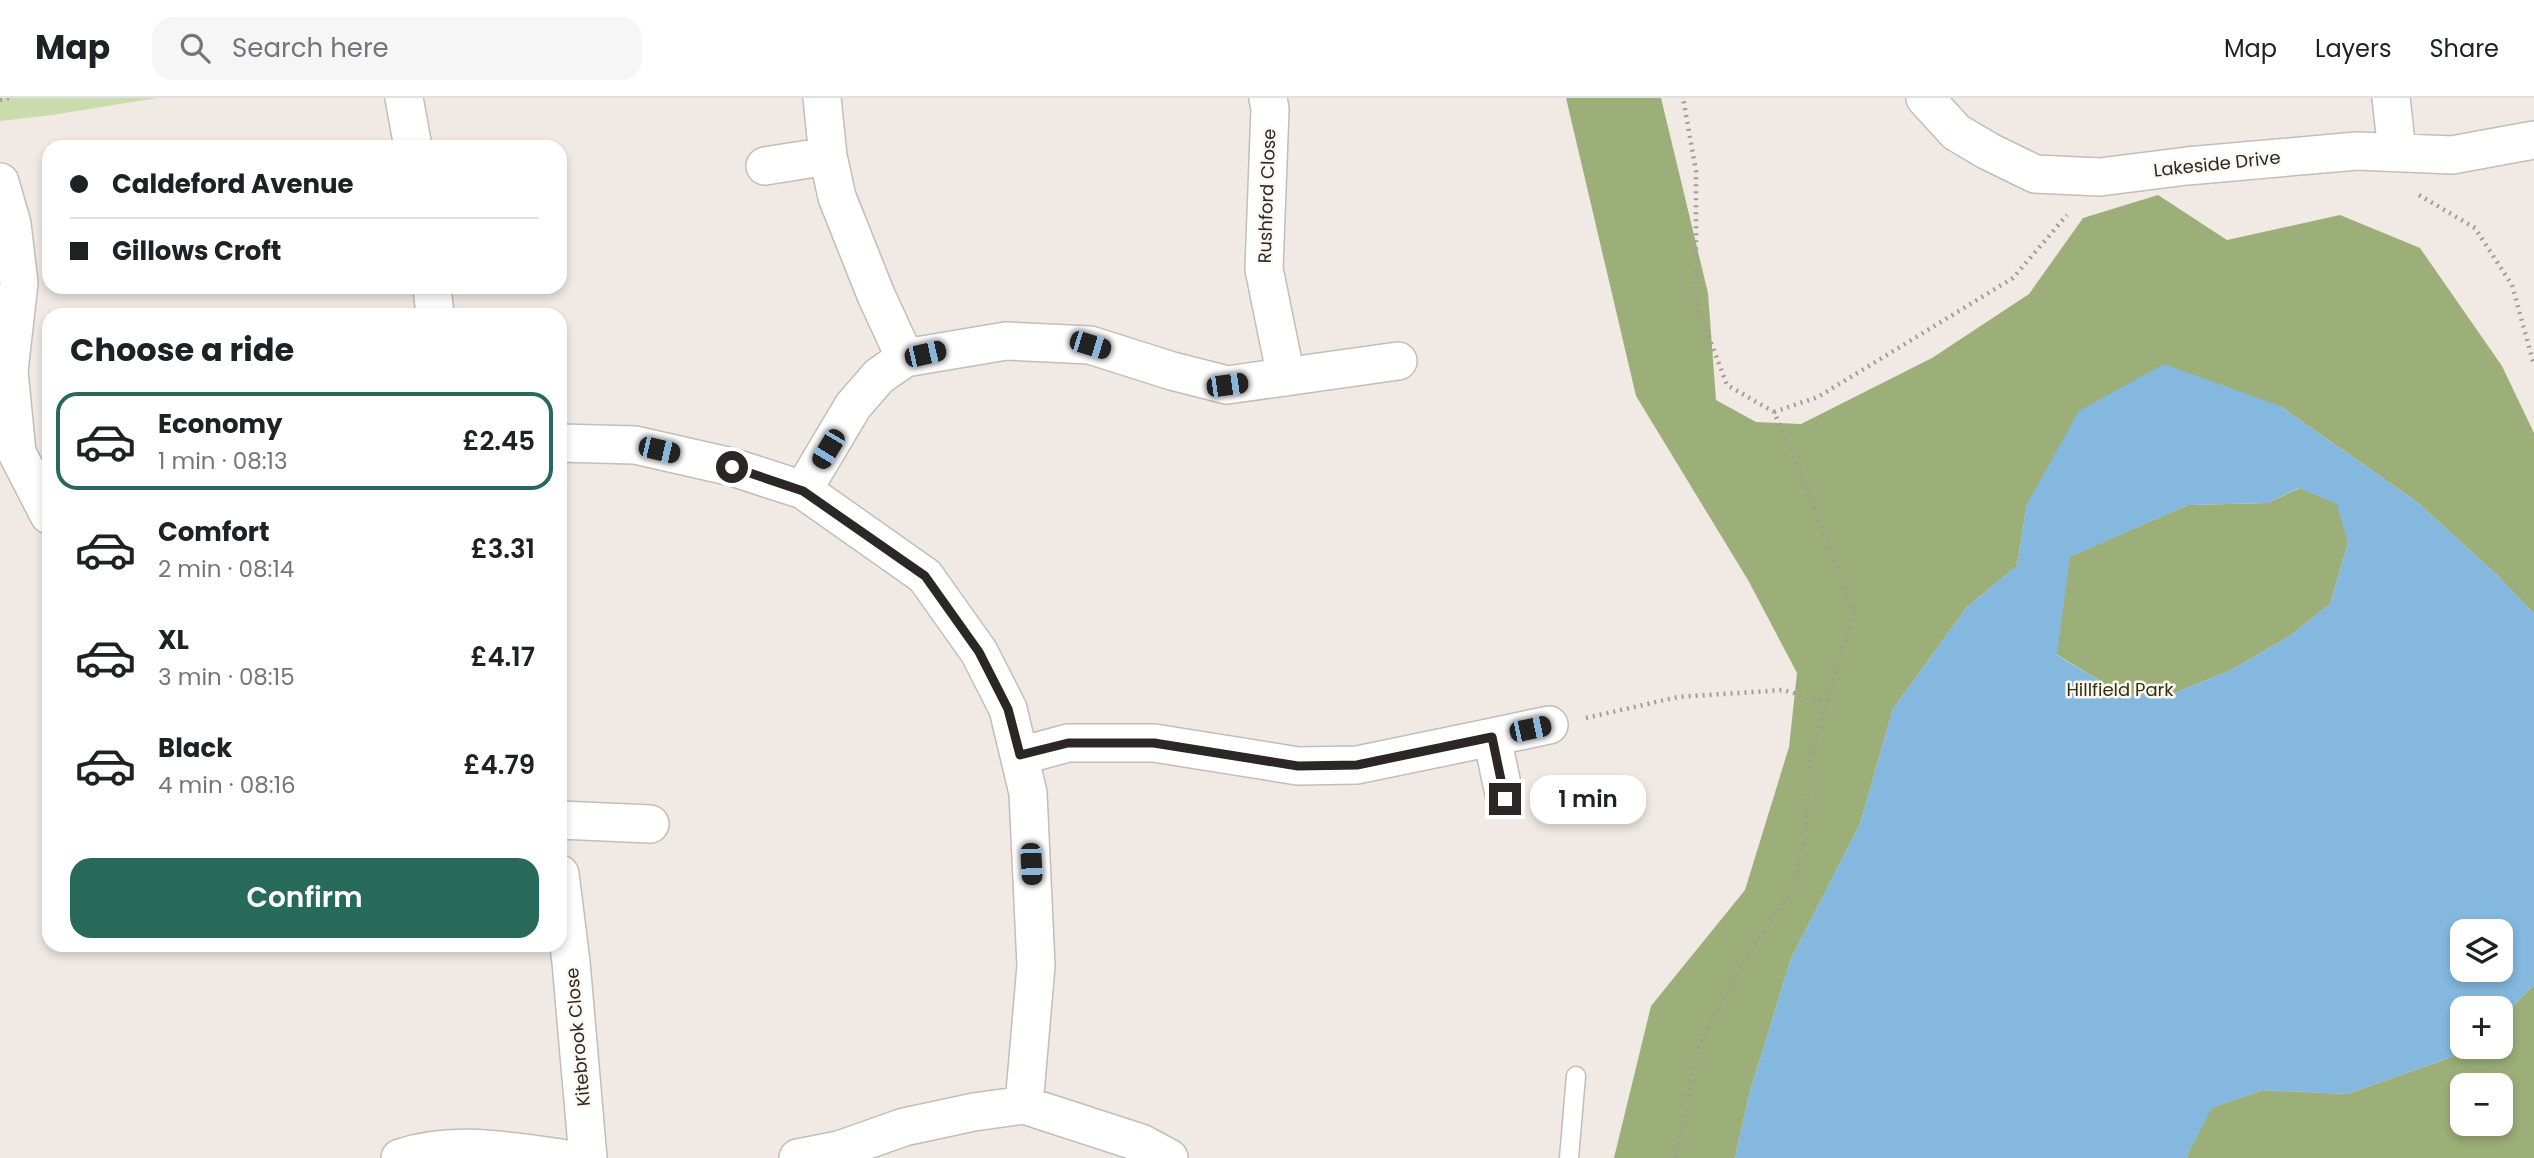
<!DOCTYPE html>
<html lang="en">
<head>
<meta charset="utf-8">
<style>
  body { margin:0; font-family:Poppins,sans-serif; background:#f6f6f6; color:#202124; height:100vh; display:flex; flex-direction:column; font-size:26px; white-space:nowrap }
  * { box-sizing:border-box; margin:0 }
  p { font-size:23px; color:#757577 }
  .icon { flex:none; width:38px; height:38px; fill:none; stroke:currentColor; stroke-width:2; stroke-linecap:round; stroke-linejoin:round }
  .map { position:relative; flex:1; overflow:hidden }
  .panel { position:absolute; left:42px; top:210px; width:525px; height:644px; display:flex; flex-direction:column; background:#fff; border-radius:21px; box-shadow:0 4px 10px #0003 }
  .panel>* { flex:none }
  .banner { position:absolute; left:42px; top:42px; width:525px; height:154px; border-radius:21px; box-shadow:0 4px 10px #0003; display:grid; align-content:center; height:154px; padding:0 28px; background:#fff }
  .controls { position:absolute; left:2450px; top:821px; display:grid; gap:14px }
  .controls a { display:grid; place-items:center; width:63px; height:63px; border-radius:14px; background:#fff; box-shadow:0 4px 10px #0003; font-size:35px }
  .end { position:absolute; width:32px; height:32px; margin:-16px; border:9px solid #2a2725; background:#fff; box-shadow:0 0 0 4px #fff }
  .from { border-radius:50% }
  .bubble { position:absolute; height:49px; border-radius:21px; background:#fff; box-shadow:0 4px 10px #0003; font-size:23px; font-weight:600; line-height:49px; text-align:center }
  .car { position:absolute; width:21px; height:42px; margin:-21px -10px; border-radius:9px; box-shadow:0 0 5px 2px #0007; background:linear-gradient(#222 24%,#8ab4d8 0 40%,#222 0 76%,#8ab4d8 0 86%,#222 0) }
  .banner b { display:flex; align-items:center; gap:24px; height:66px; font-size:26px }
  .banner b+b { border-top:2px solid #e0e0e0 }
  .banner i { width:18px; height:18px; background:#202124 }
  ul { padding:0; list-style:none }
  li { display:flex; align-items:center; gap:21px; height:98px; margin:0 14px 10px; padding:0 14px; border:4px solid transparent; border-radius:21px }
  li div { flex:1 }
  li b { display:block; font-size:26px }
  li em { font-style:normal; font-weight:600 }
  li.on { border-color:#286a5a }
  li>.icon { width:63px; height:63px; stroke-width:1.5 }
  h2 { padding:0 28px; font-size:32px; line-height:84px }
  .primary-button { display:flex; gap:14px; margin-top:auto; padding:14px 28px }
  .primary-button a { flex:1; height:80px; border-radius:21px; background:#286a5a; color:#fff; font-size:28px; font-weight:600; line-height:80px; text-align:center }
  header { display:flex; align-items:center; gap:42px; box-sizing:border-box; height:98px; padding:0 35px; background:#fff; border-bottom:2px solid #e0e0e0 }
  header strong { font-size:33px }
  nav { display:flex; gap:38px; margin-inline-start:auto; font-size:24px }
  .search { width:490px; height:63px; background:#f6f6f6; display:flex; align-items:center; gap:18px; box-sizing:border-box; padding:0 24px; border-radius:21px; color:#757577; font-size:26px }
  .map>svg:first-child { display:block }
</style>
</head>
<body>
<header>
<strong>Map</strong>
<div class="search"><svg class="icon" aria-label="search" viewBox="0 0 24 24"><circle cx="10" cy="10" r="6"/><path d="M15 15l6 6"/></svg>Search here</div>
<nav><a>Map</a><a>Layers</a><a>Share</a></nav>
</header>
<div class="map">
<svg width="2534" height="1060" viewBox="0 0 2534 1060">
  <rect width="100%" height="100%" fill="#f1eae4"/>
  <path fill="#cadbac" d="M 0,0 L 157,0 L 52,17 L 0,23 Z"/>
  <path fill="#9caf79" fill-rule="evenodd" d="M 1566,0 L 1661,0 L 1708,195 L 1716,302 L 1756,324 L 1801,326 L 1932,260 L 2029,196 L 2083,120 L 2158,97 L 2227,142 L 2340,117 L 2420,150 L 2502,268 L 2534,335 L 2534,516 L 2497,477 L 2417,404 L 2280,308 L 2027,406 L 2017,468 L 1967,509 L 1893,611 L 1860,726 L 1791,861 L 1749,997 L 1735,1060 L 1614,1060 L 1651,908 L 1745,792 L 1789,649 L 1797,575 L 1748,482 L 1636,298 Z
    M 2300,390 L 2338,406 L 2348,445 L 2330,506 L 2290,538 L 2233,571 L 2175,595 L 2123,597 L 2056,556 L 2069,459 L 2188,407 L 2267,405 Z
    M 2534,887 L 2534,1060 L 2186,1060 L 2211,1010 L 2263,992 L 2347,996 L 2466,954 L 2471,949 L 2501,948 L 2501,920 ZM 2462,987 L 2501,987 L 2501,1026 L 2462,1026 Z"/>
  <path fill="#84b8de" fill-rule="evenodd" d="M 2164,266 L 2280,308 L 2417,404 L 2497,477 L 2534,516 L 2534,887 L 2501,920 L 2501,910 L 2462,910 L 2462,948 L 2471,949 L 2466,954 L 2347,996 L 2263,992 L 2212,1010 L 2186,1060 L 1735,1060 L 1749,997 L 1791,861 L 1860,726 L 1893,611 L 1967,509 L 2017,468 L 2027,406 L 2079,313 ZM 2299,390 L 2337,406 L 2348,445 L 2330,506 L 2290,538 L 2233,571 L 2175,595 L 2123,597 L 2057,557 L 2070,459 L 2188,407 L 2267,405 ZM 2462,833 L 2501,833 L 2501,872 L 2462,872 Z"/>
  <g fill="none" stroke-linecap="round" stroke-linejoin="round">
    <defs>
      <path id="lane" d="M 1569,1060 L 1576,978"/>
      <path id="street" d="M 404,0 L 413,49
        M 822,0 L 828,58 L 837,99 L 876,197 L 905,260
        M 1268,0 L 1270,11 L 1264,171 L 1286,279
        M 1925,0 L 1956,34 L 1988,53 L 2035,76 L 2100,79 L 2187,68 L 2357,53 L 2452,57 L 2534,42
        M 2391,0 L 2397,53
        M 765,68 L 828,58
        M 0,84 L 12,126 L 19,185 L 9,273 L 17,355 L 49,417
        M 432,189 L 435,217
        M 560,345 L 635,347 L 732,369 L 803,392 L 925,478 L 979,554 L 1008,611 L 1028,695 L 1036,868 L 1024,1007
        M 803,392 L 853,308 L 879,278 L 905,260 L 1006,243 L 1090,247 L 1172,273 L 1227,287 L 1398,263
        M 1492,639 L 1549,627
        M 1020,658 L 1068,645 L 1154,645 L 1298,668 L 1357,667 L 1492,639 L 1505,701
        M 560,722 L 650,726
        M 560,776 L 571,864 L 588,1060
        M 400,1060 C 452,1042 508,1053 561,1060
        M 798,1060 L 839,1052 L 904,1029 L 974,1014 L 1024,1007 L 1141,1045 L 1169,1060"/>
    </defs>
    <use href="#lane" stroke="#c3bdb7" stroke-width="21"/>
    <use href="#street" stroke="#c3bdb7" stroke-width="40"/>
    <path stroke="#a19c97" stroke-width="4.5" stroke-dasharray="2 5" stroke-linecap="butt" d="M 0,2 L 9,0
      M 2419,97 L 2475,130 L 2512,187 L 2534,267
      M 1774,314 L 1818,299 L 2013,180 L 2067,117
      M 1586,620 L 1678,599 L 1783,592 L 1826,604
      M 1676,1060 L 1697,952 L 1744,862 L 1793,790 L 1806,737 L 1809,663 L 1854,516 L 1799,370 L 1774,314 L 1727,287 L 1696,205 L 1696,73 L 1683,0"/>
    <use href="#lane" stroke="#fff" stroke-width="18"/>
    <use href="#street" stroke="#fff" stroke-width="37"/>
  </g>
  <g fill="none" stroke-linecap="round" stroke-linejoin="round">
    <path stroke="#2a2725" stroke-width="9" d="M 732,369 L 803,393 L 925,478 L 979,554 L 1008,611 L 1020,657 L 1068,645 L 1154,645 L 1298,668 L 1357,667 L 1492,639 L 1505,701"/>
  </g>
  <g text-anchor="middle" stroke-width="5" stroke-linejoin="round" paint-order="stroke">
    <g font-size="18" fill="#2a2725" stroke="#fef7f1">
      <text transform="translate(2217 66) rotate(-6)" y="6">Lakeside Drive</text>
      <text transform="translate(1267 98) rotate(-88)" y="6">Rushford Close</text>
      <text transform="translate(578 939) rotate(-95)" y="6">Kitebrook Close</text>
    </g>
    <g font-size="18" fill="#29350b" stroke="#fef7f1">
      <text x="2120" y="598">Hillfield Park</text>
    </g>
  </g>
</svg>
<div class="controls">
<a><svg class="icon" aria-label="layers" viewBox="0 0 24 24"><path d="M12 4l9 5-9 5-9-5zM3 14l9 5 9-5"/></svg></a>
<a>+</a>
<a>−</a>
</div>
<i class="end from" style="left:732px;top:369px"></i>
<i class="end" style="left:1505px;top:701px"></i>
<div class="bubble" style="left:1530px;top:677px;width:116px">1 min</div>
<i class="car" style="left:1090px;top:247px;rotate:107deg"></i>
<i class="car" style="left:925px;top:256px;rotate:77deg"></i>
<i class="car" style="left:1227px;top:287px;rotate:82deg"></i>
<i class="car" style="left:828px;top:351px;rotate:211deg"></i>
<i class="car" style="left:659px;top:352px;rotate:103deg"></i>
<i class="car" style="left:1530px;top:631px;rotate:78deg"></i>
<i class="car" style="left:1031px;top:766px;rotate:177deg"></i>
<div class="banner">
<b><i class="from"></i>Caldeford Avenue</b>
<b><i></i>Gillows Croft</b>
</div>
<section class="panel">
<h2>Choose a ride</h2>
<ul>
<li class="on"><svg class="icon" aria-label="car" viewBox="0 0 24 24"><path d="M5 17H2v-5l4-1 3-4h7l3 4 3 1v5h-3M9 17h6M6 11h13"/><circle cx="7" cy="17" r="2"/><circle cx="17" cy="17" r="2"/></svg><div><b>Economy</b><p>1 min · 08:13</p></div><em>£2.45</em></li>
<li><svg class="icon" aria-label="car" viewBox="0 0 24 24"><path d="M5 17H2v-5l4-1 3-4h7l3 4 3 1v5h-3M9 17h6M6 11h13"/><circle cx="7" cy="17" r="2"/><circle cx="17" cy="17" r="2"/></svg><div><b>Comfort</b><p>2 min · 08:14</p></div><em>£3.31</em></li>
<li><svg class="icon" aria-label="car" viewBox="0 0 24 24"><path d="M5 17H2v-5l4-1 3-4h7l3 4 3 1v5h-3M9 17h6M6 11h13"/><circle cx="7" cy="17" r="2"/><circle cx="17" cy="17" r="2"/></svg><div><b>XL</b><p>3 min · 08:15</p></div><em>£4.17</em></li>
<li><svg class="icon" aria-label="car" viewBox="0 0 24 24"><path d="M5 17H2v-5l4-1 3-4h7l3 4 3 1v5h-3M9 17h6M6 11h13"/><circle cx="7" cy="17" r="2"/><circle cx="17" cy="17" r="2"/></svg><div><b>Black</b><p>4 min · 08:16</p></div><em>£4.79</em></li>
</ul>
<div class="primary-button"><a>Confirm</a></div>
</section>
</div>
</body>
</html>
